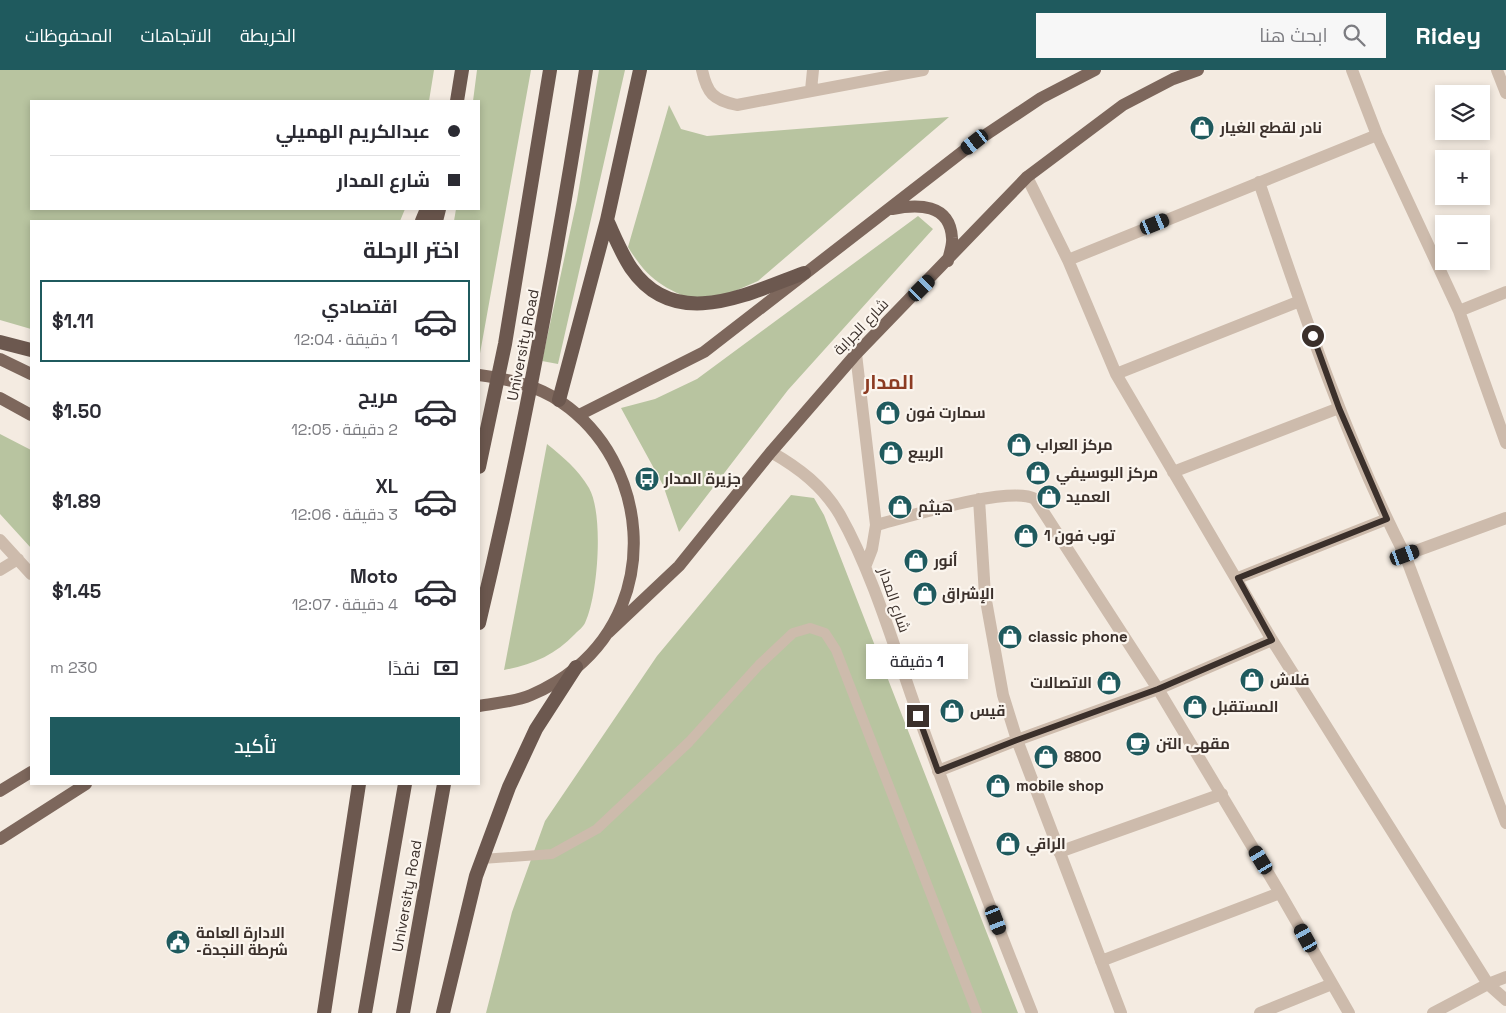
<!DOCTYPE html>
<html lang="ar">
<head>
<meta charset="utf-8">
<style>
  body { margin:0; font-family:"Space Grotesk",Cairo,sans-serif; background:#f7f7f7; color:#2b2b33; direction:rtl; height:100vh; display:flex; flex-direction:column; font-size:19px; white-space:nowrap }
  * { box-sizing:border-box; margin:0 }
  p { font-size:16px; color:#7c7c81 }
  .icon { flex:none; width:28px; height:28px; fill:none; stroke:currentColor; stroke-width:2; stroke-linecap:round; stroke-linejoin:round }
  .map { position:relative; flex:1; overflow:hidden; direction:ltr }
  .drawer { position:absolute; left:30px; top:150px; width:450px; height:565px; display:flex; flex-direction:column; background:#fff; border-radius:0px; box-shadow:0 2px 8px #0003; direction:rtl }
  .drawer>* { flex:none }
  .banner { position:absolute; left:30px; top:30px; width:450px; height:110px; border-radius:0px; box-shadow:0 2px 8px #0003; direction:rtl; display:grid; align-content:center; height:110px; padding:0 20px; background:#fff }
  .controls { position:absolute; left:1435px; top:15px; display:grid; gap:10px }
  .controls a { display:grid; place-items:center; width:55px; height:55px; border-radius:0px; background:#fff; box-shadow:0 2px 8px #0003; font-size:25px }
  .end { position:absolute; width:22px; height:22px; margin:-11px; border:6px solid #3b302b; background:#fff; box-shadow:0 0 0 2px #fff }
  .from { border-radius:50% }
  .bubble { position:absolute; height:35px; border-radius:0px; background:#fff; box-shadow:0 2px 8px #0003; font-size:16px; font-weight:600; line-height:35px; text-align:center; direction:rtl }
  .car { position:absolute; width:15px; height:30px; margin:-15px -8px; border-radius:6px; box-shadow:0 0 4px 1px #0007; background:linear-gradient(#222 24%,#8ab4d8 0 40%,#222 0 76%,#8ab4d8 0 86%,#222 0) }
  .banner b { display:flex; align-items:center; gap:18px; height:48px; font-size:19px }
  .banner b+b { border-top:1px solid #e1e1e2 }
  .banner i { width:12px; height:12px; background:#2b2b33 }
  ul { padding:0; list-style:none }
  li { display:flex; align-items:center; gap:15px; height:82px; margin:0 10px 8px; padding:0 10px; border:2px solid transparent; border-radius:0px }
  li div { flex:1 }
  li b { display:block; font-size:19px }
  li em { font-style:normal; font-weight:600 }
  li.current { border-color:#1f5a5e }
  li>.icon { width:45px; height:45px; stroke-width:1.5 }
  h2 { padding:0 20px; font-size:22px; line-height:60px }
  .pay { display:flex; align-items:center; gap:12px; height:55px; padding:0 20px; font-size:19px }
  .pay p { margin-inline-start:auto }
  .primary-button { display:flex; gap:10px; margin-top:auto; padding:10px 20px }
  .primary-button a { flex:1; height:58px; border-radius:0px; background:#1f5a5e; color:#fff; font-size:20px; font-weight:600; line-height:58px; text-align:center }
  header { display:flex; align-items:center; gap:30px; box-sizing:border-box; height:70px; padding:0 25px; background:#1f5a5e; color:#fff }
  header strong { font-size:24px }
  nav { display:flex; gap:28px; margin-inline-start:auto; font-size:18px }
  .search { width:350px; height:45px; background:#f7f7f7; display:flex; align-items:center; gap:12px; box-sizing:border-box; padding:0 18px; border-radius:0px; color:#7c7c81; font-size:19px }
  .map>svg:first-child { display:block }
</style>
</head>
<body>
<header>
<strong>Ridey</strong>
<div class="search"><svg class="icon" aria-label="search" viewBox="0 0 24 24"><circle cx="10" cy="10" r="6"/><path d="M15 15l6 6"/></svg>ابحث هنا</div>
<nav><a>الخريطة</a><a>الاتجاهات</a><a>المحفوظات</a></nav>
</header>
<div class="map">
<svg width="1506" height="943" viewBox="0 0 1506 943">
  <rect width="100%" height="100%" fill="#f4ebe1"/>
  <path fill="#b8c4a0" d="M 0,0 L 434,0 L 429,31 L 31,31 L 31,139 L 405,139 L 400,151 L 31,151 L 31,259 L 0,250 Z
    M 477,0 L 531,0 L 479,289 L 479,151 L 454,151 L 456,139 L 479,139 L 479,31 L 473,31 Z
    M 599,0 L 625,0 L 558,294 L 542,291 L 577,130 Z
    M 669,35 L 681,59 L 707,66 L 949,47 L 758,211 L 705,234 C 667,220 650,213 628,177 Z
    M 918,146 L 933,159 L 788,320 L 679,462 L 663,415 L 621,338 L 655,329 L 697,309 Z
    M 0,364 L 31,380 L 31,478 L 0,444 Z
    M 547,374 C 563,387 578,399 589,418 C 604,444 598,526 585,553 C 583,557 578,561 575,564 C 555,585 532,595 504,600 Z
    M 791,425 L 814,428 L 824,445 L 1018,943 L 486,943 L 512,842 L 545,751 L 657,586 Z"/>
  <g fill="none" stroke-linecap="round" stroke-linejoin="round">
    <path stroke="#cdbbac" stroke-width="10" d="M 482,789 L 552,784 L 597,759 L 689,672 L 759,595 L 793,563 L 810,558 L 825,563 L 836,580 L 977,943"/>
    <path stroke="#cdbbac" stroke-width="12" d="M 702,0 C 707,23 713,30 737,35 L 923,0
      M 1352,0 L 1377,65 L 1459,241 L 1506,373
      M 1497,0 L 1506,23
      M 811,20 L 813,0
      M 1027,107 L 1068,190 L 1116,304 L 1272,570 L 1488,914 L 1506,930
      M 1259,112 C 1302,238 1344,366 1405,485 L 1506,753
      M 1068,190 L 1377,65
      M 1459,241 L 1506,222
      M 1116,304 L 1300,231
      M 1173,402 L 1339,338
      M 979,429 L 985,525 L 1003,625 L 1017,670 L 1121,943
      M 876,455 C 907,447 1011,415 1035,429 L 1158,619 L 1280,823 L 1349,943
      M 0,470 L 31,504
      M 1405,485 L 1506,448
      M 0,500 L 18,489
      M 1238,508 L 1387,449
      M 938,701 L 1017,670 L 1158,619 L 1272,570
      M 1059,782 L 1222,724
      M 1101,891 L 1280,823
      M 1260,943 L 1332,914
      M 1433,943 L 1488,914 L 1506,907"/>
    <path stroke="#cdbbac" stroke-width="12" d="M 856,284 L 876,455 L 872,479 L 865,497
      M 771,382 C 799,398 823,416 840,445 C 874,505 897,587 921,653 C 956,750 994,847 1032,943"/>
    <path stroke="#7d675c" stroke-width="12" d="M 892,139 C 917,134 950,133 952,168 C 953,175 949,184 948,191
      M 0,289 L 31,304
      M 479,305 C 507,309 537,315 561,332 C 649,392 661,528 576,598 C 564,608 545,619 531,625 C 515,632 495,633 479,636
      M 0,328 L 31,345
      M 579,345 L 704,282 L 975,72 L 1041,28 L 1095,0
      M 608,563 L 679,496 L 771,382 L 856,284 L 1027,107 L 1123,35 L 1173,9 L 1198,0
      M 0,721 L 31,702
      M 0,769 L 86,714"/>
    <path stroke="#6c584f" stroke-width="14" d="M 457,31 L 462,0
      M 607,150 C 614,165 621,183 631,198 C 675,262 747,224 804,203
      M 422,151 L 427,139
      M 436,151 L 439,139
      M 0,272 L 31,280
      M 559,330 L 607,150 L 640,0
      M 324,943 L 359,714
      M 365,943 L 405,714
      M 403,943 L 444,714
      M 443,943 L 476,806 L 509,717 L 536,659 L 576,597"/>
    <path stroke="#6c584f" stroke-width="14" d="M 479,397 L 505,274 L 550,0
      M 479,553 C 523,370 557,186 586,0"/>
  </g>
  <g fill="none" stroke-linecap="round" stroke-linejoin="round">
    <path stroke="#3b302b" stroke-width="6" d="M 918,646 L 938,701 L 1017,670 L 1158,619 L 1272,570 L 1238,508 L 1387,449 L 1339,338 L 1313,266"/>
  </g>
  <defs>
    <symbol id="shop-disc" viewBox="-11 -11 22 22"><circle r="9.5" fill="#1f5a5e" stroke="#fbf5ee"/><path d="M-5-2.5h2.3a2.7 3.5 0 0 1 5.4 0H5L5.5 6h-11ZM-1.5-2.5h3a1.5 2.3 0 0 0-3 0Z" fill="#fff"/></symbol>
    <symbol id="bus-disc" viewBox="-11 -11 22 22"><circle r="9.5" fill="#1f5a5e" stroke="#fbf5ee"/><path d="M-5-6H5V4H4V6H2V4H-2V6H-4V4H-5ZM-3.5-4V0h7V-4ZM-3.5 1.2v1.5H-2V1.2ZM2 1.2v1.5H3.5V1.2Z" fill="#fff"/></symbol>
    <symbol id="cafe-disc" viewBox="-11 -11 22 22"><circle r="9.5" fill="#1f5a5e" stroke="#fbf5ee"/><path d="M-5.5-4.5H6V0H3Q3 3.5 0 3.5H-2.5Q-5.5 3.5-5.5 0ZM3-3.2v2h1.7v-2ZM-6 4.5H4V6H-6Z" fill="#fff"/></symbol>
    <symbol id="civic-disc" viewBox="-11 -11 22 22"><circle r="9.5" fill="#1f5a5e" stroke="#fbf5ee"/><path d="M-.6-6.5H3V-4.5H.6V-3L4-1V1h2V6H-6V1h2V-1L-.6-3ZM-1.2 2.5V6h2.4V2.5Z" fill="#fff"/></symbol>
  </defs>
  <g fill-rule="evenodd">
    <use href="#shop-disc" x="1188" y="44" width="28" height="28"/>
    <use href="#shop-disc" x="874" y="329" width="28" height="28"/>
    <use href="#shop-disc" x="1005" y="361" width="28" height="28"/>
    <use href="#shop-disc" x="877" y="369" width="28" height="28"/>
    <use href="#shop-disc" x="1024" y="389" width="28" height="28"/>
    <use href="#bus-disc" x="633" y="395" width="28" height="28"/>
    <use href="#shop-disc" x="1035" y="413" width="28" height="28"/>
    <use href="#shop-disc" x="886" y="423" width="28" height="28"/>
    <use href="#shop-disc" x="1012" y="452" width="28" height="28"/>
    <use href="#shop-disc" x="902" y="477" width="28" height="28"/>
    <use href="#shop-disc" x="911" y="510" width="28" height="28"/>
    <use href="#shop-disc" x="996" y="553" width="28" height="28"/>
    <use href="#shop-disc" x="1238" y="596" width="28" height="28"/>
    <use href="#shop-disc" x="1095" y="599" width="28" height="28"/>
    <use href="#shop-disc" x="1181" y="623" width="28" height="28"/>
    <use href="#shop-disc" x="938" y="627" width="28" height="28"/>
    <use href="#cafe-disc" x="1124" y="660" width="28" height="28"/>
    <use href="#shop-disc" x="1032" y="673" width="28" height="28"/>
    <use href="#shop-disc" x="984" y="702" width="28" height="28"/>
    <use href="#shop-disc" x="994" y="760" width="28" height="28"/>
    <use href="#civic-disc" x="164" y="858" width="28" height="28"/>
  </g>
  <g text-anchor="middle" stroke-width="4.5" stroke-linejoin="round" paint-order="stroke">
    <g font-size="15" font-weight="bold" fill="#3b302b" stroke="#fbf5ee" text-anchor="start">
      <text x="1220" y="63">نادر لقطع الغيار</text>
      <text x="906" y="348">سمارت فون</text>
      <text x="1036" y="380">مركز العراب</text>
      <text x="908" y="388">الربيع</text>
      <text x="1056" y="408">مركز البوسيفي</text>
      <text x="664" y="414">جزيرة المدار</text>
      <text x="1066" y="432">العميد</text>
      <text x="918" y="442">هيثم</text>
      <text x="1044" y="471">توب فون 1</text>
      <text x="934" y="496">أنور</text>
      <text x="942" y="529">الإشراق</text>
      <text x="1028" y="572">classic phone</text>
      <text x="1270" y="615">فلاش</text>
      <text x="1092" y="618" text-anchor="end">الاتصالات</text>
      <text x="1212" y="642">المستقبل</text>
      <text x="970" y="646">قيس</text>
      <text x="1156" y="679">مقهى التن</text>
      <text x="1064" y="692">8800</text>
      <text x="1016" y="721">mobile shop</text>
      <text x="1026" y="779">الراقي</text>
      <text x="196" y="868">الادارة العامة<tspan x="196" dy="17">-شرطة النجدة</tspan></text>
    </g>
    <g font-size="15" fill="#3b302b" stroke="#fbf5ee">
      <text transform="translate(861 257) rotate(-46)" y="5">شارع الجرابة</text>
      <text transform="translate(523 275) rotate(-79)" y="5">University Road</text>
      <text transform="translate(894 530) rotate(71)" y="5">شارع المدار</text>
      <text transform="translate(407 826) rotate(-80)" y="5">University Road</text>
    </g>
    <g font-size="20" font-weight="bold" fill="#8c3b22" stroke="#fbf5ee">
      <text x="889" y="319">المدار</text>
    </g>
  </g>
</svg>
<div class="controls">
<a><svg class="icon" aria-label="layers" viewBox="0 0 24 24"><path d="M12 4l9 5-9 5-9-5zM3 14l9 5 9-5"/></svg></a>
<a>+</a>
<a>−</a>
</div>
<i class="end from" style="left:1313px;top:266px"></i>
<i class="end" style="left:918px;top:646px"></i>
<div class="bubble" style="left:866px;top:574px;width:102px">1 دقيقة</div>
<i class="car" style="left:975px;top:72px;rotate:232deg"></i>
<i class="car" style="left:1155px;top:154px;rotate:68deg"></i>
<i class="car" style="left:922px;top:218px;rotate:45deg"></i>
<i class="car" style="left:1405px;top:485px;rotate:70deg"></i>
<i class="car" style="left:1261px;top:790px;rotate:329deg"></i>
<i class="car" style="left:996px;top:850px;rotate:159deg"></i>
<i class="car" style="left:1306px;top:868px;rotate:331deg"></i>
<div class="banner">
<b><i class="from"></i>عبدالكريم الهميلي</b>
<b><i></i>شارع المدار</b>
</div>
<section class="drawer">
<h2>اختر الرحلة</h2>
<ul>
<li class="current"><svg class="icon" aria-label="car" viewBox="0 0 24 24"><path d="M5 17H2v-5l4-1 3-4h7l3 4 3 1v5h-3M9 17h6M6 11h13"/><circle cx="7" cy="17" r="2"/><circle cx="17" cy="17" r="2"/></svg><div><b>اقتصادي</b><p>1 دقيقة · 12:04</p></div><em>$1.11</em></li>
<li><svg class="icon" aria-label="car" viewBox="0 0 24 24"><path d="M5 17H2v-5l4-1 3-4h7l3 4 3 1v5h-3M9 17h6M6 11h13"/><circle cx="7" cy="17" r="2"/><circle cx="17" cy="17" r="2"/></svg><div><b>مريح</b><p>2 دقيقة · 12:05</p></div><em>$1.50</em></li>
<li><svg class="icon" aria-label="car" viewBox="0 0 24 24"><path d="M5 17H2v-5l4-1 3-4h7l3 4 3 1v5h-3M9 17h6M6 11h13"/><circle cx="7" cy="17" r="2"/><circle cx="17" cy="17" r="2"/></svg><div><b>XL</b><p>3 دقيقة · 12:06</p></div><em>$1.89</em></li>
<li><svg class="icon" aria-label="car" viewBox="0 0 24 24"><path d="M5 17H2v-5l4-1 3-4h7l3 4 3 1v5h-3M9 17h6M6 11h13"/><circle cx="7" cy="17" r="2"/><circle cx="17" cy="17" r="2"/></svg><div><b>Moto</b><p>4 دقيقة · 12:07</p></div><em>$1.45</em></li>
</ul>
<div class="pay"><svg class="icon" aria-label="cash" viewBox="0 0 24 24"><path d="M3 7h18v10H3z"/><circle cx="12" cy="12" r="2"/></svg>نقدًا<p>230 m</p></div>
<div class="primary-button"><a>تأكيد</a></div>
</section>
</div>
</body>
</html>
